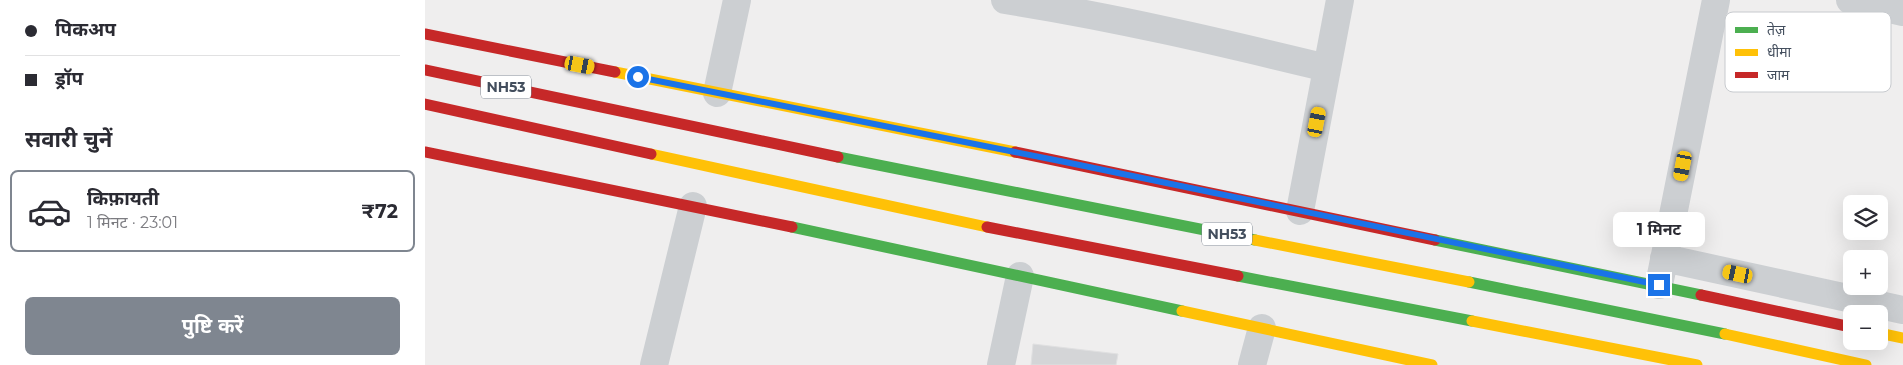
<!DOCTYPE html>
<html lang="hi">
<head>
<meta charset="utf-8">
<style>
  body { margin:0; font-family:Montserrat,"Noto Sans Devanagari",sans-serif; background:#f7f7f7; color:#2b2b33; height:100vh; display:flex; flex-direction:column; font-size:19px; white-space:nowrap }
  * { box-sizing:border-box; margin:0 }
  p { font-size:16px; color:#7c7c81 }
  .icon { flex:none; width:28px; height:28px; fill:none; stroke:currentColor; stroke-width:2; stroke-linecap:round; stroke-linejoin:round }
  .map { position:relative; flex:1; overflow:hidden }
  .drawer { display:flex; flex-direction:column; background:#fff; width:425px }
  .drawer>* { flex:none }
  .hud { display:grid; align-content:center; height:110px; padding:0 25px; background:#fff }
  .buttons { position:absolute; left:1418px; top:195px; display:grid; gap:10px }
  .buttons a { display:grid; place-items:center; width:45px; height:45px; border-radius:8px; background:#fff; box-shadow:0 5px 20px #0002; font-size:25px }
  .end { position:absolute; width:22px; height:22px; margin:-11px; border:6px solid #1a73e8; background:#fff; box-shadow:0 0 0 2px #fff }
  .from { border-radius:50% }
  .bubble { position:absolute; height:35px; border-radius:8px; background:#fff; box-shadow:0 5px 20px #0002; font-size:16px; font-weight:700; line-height:35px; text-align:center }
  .car { position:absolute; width:15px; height:30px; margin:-15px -8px; border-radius:6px; box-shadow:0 0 4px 1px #0007; background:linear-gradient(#f5c518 24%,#345 0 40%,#f5c518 0 76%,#345 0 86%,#f5c518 0) }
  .hud b { display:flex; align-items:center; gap:18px; height:48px; font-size:19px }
  .hud b+b { border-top:1px solid #e1e1e2 }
  .hud i { width:12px; height:12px; background:#2b2b33 }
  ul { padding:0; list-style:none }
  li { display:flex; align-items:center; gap:15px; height:82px; margin:0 10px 8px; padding:0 15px; border:2px solid transparent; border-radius:8px }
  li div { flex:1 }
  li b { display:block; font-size:19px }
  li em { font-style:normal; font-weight:700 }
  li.current { border-color:#7f8690 }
  li>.icon { width:45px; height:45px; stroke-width:1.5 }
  h2 { padding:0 25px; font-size:22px; line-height:60px }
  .button { display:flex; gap:10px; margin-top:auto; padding:10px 25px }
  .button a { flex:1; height:58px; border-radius:8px; background:#7f8690; color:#fff; font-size:20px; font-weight:700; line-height:58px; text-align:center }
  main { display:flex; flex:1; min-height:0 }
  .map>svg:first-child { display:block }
</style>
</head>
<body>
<main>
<section class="drawer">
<div class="hud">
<b><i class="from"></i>पिकअप</b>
<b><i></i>ड्रॉप</b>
</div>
<h2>सवारी चुनें</h2>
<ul>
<li class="current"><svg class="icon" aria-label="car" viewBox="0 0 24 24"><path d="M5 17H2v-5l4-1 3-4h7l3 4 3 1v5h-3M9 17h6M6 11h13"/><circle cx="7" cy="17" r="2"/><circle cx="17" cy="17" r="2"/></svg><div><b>किफ़ायती</b><p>1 मिनट · 23:01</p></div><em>₹72</em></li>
</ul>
<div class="button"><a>पुष्टि करें</a></div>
</section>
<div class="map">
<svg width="1478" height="365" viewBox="0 0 1478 365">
  <rect width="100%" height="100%" fill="#efeeee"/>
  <path fill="#d4d5d7" stroke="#e0e0e1" d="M 608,344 L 693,354 L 691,365 L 606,365 Z"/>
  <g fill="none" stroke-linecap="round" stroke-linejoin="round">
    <path stroke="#cccfd2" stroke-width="28" d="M 580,0 C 689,17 795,42 902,68
      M 1425,0 L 1478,12
      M 292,93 L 312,0
      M 875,211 L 915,0
      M 1239,258 L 1478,310
      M 1234,285 L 1291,0
      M 229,365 L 268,206
      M 576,365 L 595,276
      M 827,365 L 837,328"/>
    <path stroke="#4caf50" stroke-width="11" d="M 413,157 L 830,240
      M 367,227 L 757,311
      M 1010,240 L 1276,295
      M 813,276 L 1047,321
      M 1044,282 L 1300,334"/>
    <path stroke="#ffc107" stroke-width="11" d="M 190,72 L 590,152
      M 226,154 L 562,227
      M 830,240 L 1044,282
      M 757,311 L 1007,365
      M 1047,321 L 1272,365
      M 1454,333 L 1478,338
      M 1300,334 L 1441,365"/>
    <path stroke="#c62828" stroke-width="11" d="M 0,34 L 190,72
      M 0,70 L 413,157
      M 0,104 L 226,154
      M 0,152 L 367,227
      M 590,152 L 1010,240
      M 562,227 L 813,276
      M 1276,295 L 1426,327"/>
  </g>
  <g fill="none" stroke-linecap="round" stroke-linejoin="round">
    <path stroke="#1a73e8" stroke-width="6" d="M 213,77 L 640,162 L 1234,285"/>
  </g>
  <g text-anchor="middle" stroke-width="5" stroke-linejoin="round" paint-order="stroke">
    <g fill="#fff" stroke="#7b838e" stroke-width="1">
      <rect x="56" y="75.5" width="50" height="23" rx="4"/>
      <rect x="777" y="222.5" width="50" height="23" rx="4"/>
    </g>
    <g font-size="14" font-weight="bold" fill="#434e5d">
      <text x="81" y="92">NH53</text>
      <text x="802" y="239">NH53</text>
    </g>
  </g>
  <rect x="1300" y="12" width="166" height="80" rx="8" fill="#fff" stroke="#c7cace" stroke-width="1"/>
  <rect x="1310" y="27" width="23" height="6" fill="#4caf50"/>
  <rect x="1310" y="49" width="23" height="7" fill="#ffc107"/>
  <rect x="1310" y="72" width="23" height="6" fill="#c62828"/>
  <g font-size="14" fill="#434e5d">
    <text x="1342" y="35">तेज़</text>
    <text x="1342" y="57">धीमा</text>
    <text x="1342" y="80">जाम</text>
  </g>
</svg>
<div class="buttons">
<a><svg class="icon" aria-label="layers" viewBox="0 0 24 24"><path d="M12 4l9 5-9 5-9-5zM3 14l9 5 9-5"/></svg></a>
<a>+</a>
<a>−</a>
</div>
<i class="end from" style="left:213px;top:77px"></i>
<i class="end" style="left:1234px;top:285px"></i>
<div class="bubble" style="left:1188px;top:212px;width:92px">1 मिनट</div>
<i class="car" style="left:155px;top:65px;rotate:101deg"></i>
<i class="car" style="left:892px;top:122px;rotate:11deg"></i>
<i class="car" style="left:1258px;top:166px;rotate:191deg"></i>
<i class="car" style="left:1313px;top:274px;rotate:282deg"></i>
</div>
</main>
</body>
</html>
